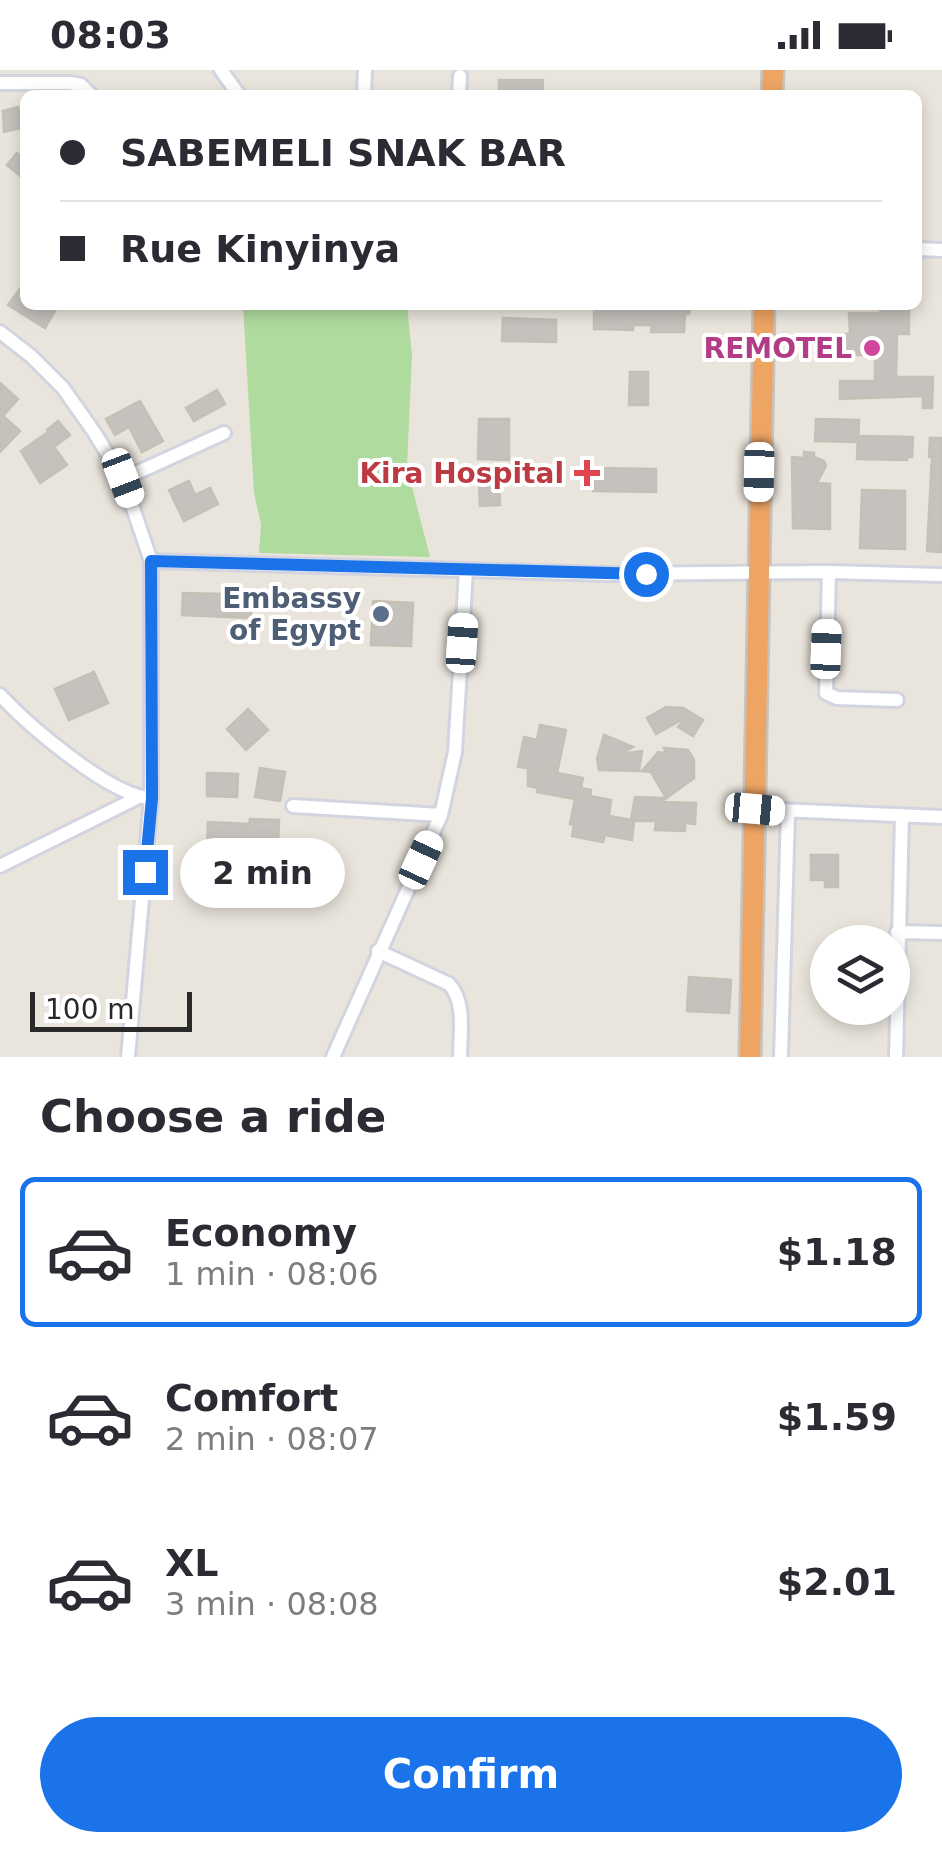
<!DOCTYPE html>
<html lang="en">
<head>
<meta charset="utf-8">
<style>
  body { margin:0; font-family:"DejaVu Sans",sans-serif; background:#f2f2f3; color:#2b2b33; height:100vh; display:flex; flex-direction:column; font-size:38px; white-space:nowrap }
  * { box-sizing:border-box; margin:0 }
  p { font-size:32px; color:#7c7c81 }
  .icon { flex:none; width:55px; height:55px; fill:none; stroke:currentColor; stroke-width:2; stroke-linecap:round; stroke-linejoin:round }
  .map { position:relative; height:987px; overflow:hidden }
  .details { display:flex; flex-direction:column; background:#fff; flex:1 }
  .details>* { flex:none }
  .hud { position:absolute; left:20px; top:20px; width:902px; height:220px; border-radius:15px; box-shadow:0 5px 15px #0003; display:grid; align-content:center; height:220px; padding:0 40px; background:#fff }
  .buttons { position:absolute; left:810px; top:855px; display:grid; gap:20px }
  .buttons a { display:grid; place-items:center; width:100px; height:100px; border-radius:50%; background:#fff; box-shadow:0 5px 15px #0003; font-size:50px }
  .scale { position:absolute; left:30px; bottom:25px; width:162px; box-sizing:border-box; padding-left:10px; border:5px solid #292929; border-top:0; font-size:28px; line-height:35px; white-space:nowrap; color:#292929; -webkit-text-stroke:8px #fff; paint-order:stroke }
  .end { position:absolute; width:45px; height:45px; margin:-22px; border:12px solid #1a73e8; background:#fff; box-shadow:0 0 0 5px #fff }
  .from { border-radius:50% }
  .bubble { position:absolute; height:70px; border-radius:35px; background:#fff; box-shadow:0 5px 15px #0003; font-size:32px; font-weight:800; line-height:70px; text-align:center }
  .car { position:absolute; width:30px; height:60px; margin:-30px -15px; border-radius:12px; box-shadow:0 0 8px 2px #0007; background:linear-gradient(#fff 24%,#345 0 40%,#fff 0 76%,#345 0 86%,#fff 0) }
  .hud b { display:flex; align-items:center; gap:35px; height:95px; font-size:38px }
  .hud b+b { border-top:2px solid #e1e1e2 }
  .hud i { width:25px; height:25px; background:#2b2b33 }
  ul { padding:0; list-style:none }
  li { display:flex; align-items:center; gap:30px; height:150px; margin:0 20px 15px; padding:0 20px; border:5px solid transparent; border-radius:15px }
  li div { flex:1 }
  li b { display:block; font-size:38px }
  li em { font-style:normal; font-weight:800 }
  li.current { border-color:#1a73e8 }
  li>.icon { width:90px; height:90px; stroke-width:1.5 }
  h2 { padding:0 40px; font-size:45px; line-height:120px }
  .button { display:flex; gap:20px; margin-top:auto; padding:20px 40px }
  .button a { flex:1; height:115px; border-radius:60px; background:#1a73e8; color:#fff; font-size:40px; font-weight:800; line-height:115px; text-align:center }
  .status { display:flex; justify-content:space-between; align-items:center; height:70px; padding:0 50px; background:#fff; direction:ltr }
  .status svg { height:28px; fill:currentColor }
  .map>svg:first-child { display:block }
</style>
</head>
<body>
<div class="status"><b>08:03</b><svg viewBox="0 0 49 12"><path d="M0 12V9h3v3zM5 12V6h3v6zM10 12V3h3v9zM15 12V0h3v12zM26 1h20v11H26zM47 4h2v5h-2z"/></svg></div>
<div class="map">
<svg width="942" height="987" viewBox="0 0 942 987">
  <rect width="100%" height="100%" fill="#eae5dc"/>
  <path fill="#b0db9e" d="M 243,235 L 407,235 L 412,285 L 407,397 L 430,487 L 259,483 L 261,454 L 254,423 Z"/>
  <path fill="#c5c1bc" stroke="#c5c0b6" stroke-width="2.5" d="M 499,10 L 543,10 L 542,25 L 499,25 Z
    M 18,37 L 20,46 L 25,45 L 25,57 L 4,62 L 3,41 Z
    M 17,83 L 25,89 L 25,110 L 7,95 Z
    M 25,212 L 25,235 L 49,235 L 56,239 L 45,258 L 8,235 Z
    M 594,235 L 690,235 L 689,244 L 685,244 L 684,262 L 651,262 L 652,255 L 633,255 L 633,260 L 594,259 Z
    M 873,235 L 909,235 L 909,264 L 897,264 L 896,307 L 933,307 L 932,338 L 923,338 L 923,326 L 840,329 L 840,311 L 875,311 L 875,285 L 833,285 L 834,264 L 850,264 L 849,243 L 884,243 Z
    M 503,248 L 556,250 L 556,272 L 502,271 Z
    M 630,302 L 648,302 L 648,335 L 629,335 Z
    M 0,313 L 18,329 L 3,346 L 20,361 L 0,382 Z
    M 217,320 L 225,334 L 194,351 L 186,338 Z
    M 140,331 L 163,371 L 142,382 L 129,357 L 115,365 L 106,349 Z
    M 479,349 L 509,349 L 509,390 L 478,389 Z
    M 816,349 L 859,350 L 858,372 L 815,371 Z
    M 58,351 L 70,365 L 54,377 L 67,395 L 40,413 L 21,381 L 48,362 L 47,360 Z
    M 858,366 L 913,367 L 912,387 L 907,387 L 907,390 L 857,389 Z
    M 930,368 L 942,368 L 942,482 L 927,481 L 932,387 L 929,387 Z
    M 804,382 L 814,383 L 814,387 L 824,391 L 826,396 L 817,413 L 830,414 L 830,459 L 793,458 L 792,387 L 804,388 Z
    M 593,398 L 656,399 L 656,422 L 593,421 Z
    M 189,411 L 195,425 L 210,418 L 218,434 L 184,451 L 169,420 Z
    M 479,415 L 499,415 L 500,435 L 480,436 Z
    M 862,420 L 905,421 L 905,479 L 860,478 Z
    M 251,519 L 251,548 L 182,545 L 183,523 L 225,524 L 225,520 Z
    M 373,531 L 413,533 L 411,576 L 371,575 Z
    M 94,602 L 108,633 L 69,650 L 55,619 Z
    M 666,637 L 683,638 L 703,650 L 693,666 L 678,657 L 687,647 L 656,664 L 647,648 Z
    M 248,639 L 268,660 L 246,680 L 227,659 Z
    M 540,655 L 566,660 L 557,703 L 583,708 L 581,718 L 591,720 L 590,726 L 611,730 L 609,746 L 631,750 L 635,727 L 666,728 L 651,702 L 642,701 L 658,682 L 666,683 L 664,678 L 688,680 L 694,690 L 694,708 L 661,732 L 696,733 L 695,754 L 685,753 L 685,761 L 655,760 L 656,751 L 634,751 L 632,770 L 605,765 L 603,772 L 572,766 L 574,754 L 570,754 L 575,729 L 537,722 L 538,718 L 528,716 L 528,698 L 518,697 L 524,667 L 537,670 Z
    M 604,665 L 633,677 L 620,684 L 642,681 L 639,701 L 599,700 L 597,689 Z
    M 260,698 L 285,702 L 280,731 L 255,727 Z
    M 207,703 L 238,704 L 237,727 L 207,726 Z
    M 250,749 L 279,750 L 278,775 L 237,773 L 237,778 L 207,777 L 208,752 L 249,754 Z
    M 811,785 L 838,785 L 838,817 L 825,817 L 825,810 L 811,810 Z
    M 689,907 L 731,910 L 729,943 L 687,941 Z"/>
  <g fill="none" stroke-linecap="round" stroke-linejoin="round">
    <defs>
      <path id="minor" d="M 221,0 L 239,25
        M 0,13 L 70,13 L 81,15 L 91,25
        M 364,25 L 365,0
        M 459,25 L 460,6
        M 918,179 L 942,180
        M 0,262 L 31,286 L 63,318 L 94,362 L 123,409 L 151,491 L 151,728 L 128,987
        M 123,409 L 224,363
        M 151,491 L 609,504 L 829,502 L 942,505
        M 829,502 L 826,623 L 837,628 L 897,630
        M 0,625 C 28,655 111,727 151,728
        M 293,736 L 441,745
        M 755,739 L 942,747
        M 0,796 L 137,728
        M 897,862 L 942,863
        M 378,881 L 449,914 C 466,932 460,964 460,987
        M 333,987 L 441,745 L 455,682 L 466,500
        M 781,987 L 788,742
        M 896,987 L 902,745"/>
      <path id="highway" d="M 772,25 L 773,0
        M 750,987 L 764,235"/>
    </defs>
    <use href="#minor" stroke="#d2d4e0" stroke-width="18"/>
    <use href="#highway" stroke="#c3c3c3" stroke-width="25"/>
    <use href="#minor" stroke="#fff" stroke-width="12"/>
    <use href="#highway" stroke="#eea463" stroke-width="20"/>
  </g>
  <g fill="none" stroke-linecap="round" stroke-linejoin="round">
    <path stroke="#1a73e8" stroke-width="12" d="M 145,802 L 152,728 L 151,491 L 646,504"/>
  </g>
  <circle fill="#d1479c" stroke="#fff" stroke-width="4" cx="872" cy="278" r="10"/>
  <path fill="#e0444e" stroke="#fff" stroke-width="4" d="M582 388h10v10h10v10h-10v10h-10v-10h-10v-10h10z"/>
  <circle fill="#5c6f8a" stroke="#fff" stroke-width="4" cx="381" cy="544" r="10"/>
  <g text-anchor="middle" stroke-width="8" stroke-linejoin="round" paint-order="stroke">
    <g font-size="28" font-weight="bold" fill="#b23c85" stroke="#fff" text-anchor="end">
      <text x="852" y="288">REMOTEL</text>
    </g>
    <g font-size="28" font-weight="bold" fill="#be3a42" stroke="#fff" text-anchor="end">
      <text x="564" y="413">Kira Hospital</text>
    </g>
    <g font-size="28" font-weight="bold" fill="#4e5e75" stroke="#fff" text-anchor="end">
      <text x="361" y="538">Embassy<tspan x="361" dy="32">of Egypt</tspan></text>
    </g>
  </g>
</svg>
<div class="buttons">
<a><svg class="icon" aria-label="layers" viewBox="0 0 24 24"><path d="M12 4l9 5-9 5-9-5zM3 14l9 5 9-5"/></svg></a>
</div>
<div class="scale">100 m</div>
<i class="end from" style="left:646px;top:504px"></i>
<i class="end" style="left:145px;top:802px"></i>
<div class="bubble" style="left:180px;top:768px;width:165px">2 min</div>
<i class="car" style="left:759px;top:402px;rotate:181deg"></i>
<i class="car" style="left:123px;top:408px;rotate:159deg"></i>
<i class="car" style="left:462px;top:573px;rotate:4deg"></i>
<i class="car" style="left:826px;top:579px;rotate:2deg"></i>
<i class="car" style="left:755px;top:739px;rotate:95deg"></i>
<i class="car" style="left:421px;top:790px;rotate:25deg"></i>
<div class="hud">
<b><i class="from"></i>SABEMELI SNAK BAR</b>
<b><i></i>Rue Kinyinya</b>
</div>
</div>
<section class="details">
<h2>Choose a ride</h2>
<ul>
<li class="current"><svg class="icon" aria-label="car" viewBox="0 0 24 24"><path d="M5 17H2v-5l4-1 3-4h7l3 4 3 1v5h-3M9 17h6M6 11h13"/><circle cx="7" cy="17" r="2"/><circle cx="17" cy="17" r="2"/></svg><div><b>Economy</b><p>1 min · 08:06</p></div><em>$1.18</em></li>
<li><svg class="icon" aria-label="car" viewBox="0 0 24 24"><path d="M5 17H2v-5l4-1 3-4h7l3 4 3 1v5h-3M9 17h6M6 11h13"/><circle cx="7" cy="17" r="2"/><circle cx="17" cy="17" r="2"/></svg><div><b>Comfort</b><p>2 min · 08:07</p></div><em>$1.59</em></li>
<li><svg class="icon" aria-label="car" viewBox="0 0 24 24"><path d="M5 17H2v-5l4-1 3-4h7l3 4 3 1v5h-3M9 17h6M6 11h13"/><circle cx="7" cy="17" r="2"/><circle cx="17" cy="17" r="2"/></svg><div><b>XL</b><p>3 min · 08:08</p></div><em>$2.01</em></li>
</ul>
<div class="button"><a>Confirm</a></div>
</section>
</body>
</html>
